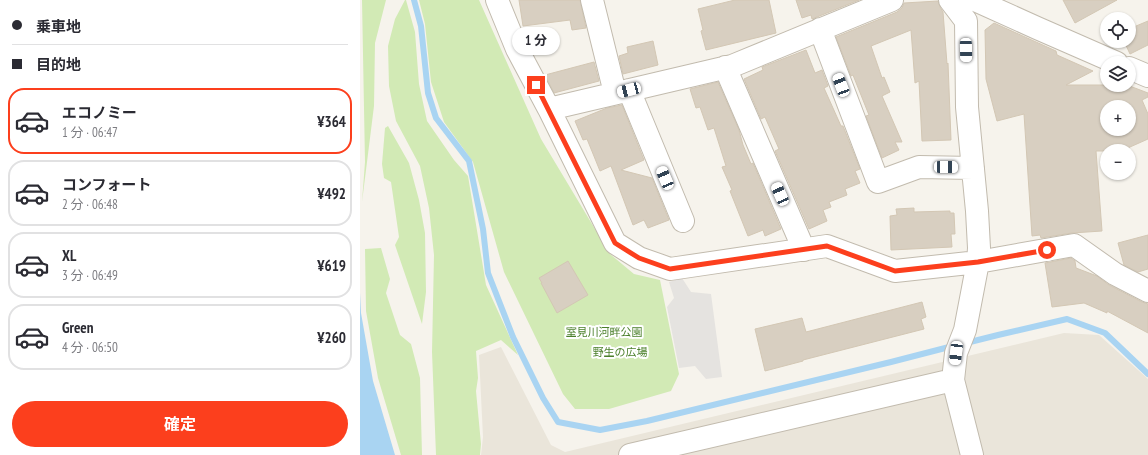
<!DOCTYPE html>
<html lang="ja">
<head>
<meta charset="utf-8">
<style>
  body { margin:0; font-family:"PT Sans Narrow","Noto Sans JP",sans-serif; background:#f2f2f3; color:#2b2b33; height:100vh; display:flex; flex-direction:column; font-size:15px; white-space:nowrap }
  * { box-sizing:border-box; margin:0 }
  p { font-size:13px; color:#7c7c81 }
  .icon { flex:none; width:22px; height:22px; fill:none; stroke:currentColor; stroke-width:2; stroke-linecap:round; stroke-linejoin:round }
  .map { position:relative; flex:1; overflow:hidden }
  .drawer { display:flex; flex-direction:column; background:#fff; width:360px }
  .drawer>* { flex:none }
  .top-card { display:grid; align-content:center; height:88px; padding:0 12px; background:#fff }
  .buttons { position:absolute; left:740px; top:12px; display:grid; gap:8px }
  .buttons a { display:grid; place-items:center; width:36px; height:36px; border-radius:50%; background:#fff; box-shadow:0 1px 3px #0004; font-size:20px }
  .end { position:absolute; width:18px; height:18px; margin:-9px; border:5px solid #fc3f1d; background:#fff; box-shadow:0 0 0 2px #fff }
  .from { border-radius:50% }
  .bubble { position:absolute; height:28px; border-radius:14px; background:#fff; box-shadow:0 1px 3px #0004; font-size:13px; font-weight:700; line-height:28px; text-align:center }
  .car { position:absolute; width:12px; height:24px; margin:-12px -6px; border-radius:5px; box-shadow:0 0 3px 1px #0007; background:linear-gradient(#fff 24%,#345 0 40%,#fff 0 76%,#345 0 86%,#fff 0) }
  .top-card b { display:flex; align-items:center; gap:14px; height:38px; font-size:15px }
  .top-card b+b { border-top:1px solid #e1e1e2 }
  .top-card i { width:10px; height:10px; background:#2b2b33 }
  ul { padding:0; list-style:none }
  li { display:flex; align-items:center; gap:12px; height:66px; margin:0 8px 6px; padding:0 4px; border:2px solid #e1e1e2; border-radius:16px }
  li div { flex:1 }
  li b { display:block; font-size:15px }
  li em { font-style:normal; font-weight:700 }
  li.current { border-color:#fc3f1d }
  li>.icon { width:36px; height:36px; stroke-width:1.5 }
  .primary-button { display:flex; gap:8px; margin-top:auto; padding:8px 12px }
  .primary-button a { flex:1; height:46px; border-radius:24px; background:#fc3f1d; color:#fff; font-size:16px; font-weight:700; line-height:46px; text-align:center }
  main { display:flex; flex:1; min-height:0 }
  .map>svg:first-child { display:block }
</style>
</head>
<body>
<main>
<section class="drawer">
<div class="top-card">
<b><i class="from"></i>乗車地</b>
<b><i></i>目的地</b>
</div>
<ul>
<li class="current"><svg class="icon" aria-label="car" viewBox="0 0 24 24"><path d="M5 17H2v-5l4-1 3-4h7l3 4 3 1v5h-3M9 17h6M6 11h13"/><circle cx="7" cy="17" r="2"/><circle cx="17" cy="17" r="2"/></svg><div><b>エコノミー</b><p>1 分 · 06:47</p></div><em>¥364</em></li>
<li><svg class="icon" aria-label="car" viewBox="0 0 24 24"><path d="M5 17H2v-5l4-1 3-4h7l3 4 3 1v5h-3M9 17h6M6 11h13"/><circle cx="7" cy="17" r="2"/><circle cx="17" cy="17" r="2"/></svg><div><b>コンフォート</b><p>2 分 · 06:48</p></div><em>¥492</em></li>
<li><svg class="icon" aria-label="car" viewBox="0 0 24 24"><path d="M5 17H2v-5l4-1 3-4h7l3 4 3 1v5h-3M9 17h6M6 11h13"/><circle cx="7" cy="17" r="2"/><circle cx="17" cy="17" r="2"/></svg><div><b>XL</b><p>3 分 · 06:49</p></div><em>¥619</em></li>
<li><svg class="icon" aria-label="car" viewBox="0 0 24 24"><path d="M5 17H2v-5l4-1 3-4h7l3 4 3 1v5h-3M9 17h6M6 11h13"/><circle cx="7" cy="17" r="2"/><circle cx="17" cy="17" r="2"/></svg><div><b>Green</b><p>4 分 · 06:50</p></div><em>¥260</em></li>
</ul>
<div class="primary-button"><a>確定</a></div>
</section>
<div class="map">
<svg width="788" height="455" viewBox="0 0 788 455">
  <rect width="100%" height="100%" fill="#f6f3ec"/>
  <path fill="#eae5da" d="M 704,333 L 739,335 L 788,379 L 788,455 L 121,455 L 123,437 L 119,355 L 141,347 L 191,445 L 205,452 Z"/>
  <path fill="#d2eab5" d="M 2,0 L 26,0 L 15,43 L 14,106 L 2,202 L 5,162 Z
    M 45,0 L 46,0 L 55,32 L 59,84 L 67,121 L 94,160 L 108,176 L 126,285 L 158,355 L 141,340 L 116,351 L 118,378 L 116,391 L 121,444 L 120,455 L 76,455 L 72,352 L 74,255 L 69,208 L 60,166 L 36,121 L 29,86 L 28,46 L 35,19 Z
    M 59,0 L 119,0 L 181,139 L 250,254 L 274,274 L 300,280 L 319,374 L 311,391 L 249,409 L 215,409 L 203,394 L 144,272 L 113,162 L 84,122 L 71,82 L 65,24 Z
    M 28,126 L 49,163 L 59,200 L 65,233 L 66,292 L 62,324 L 35,245 L 39,237 L 31,182 L 24,178 L 22,164 L 25,128 Z
    M 21,248 L 30,279 L 26,293 L 40,335 L 51,344 L 60,378 L 62,455 L 41,455 L 18,378 L 6,311 L 5,249 Z"/>
  <path fill="#e5e3e0" d="M 322,278 L 331,292 L 351,294 L 362,377 L 346,379 L 335,366 L 319,368 L 307,307 L 314,298 L 309,282 Z"/>
  <path fill="#a9d4f2" d="M 0,293 L 1,313 L 13,381 L 35,455 L 0,455 Z"/>
  <g fill="none" stroke-linecap="round" stroke-linejoin="round">
    <path stroke="#a9d4f2" stroke-width="6" d="M 54,0 L 61,26 L 68,93 L 76,118 L 109,161 L 123,229 L 128,273 L 153,337 L 183,398 L 198,422 L 240,430 L 287,421 L 531,362 L 593,346
      M 606,343 L 638,335 L 707,319 L 745,333 L 788,374"/>
  </g>
  <path fill="#d8cfc1" stroke="#d3c7b4" fill-rule="evenodd" d="M 159,0 L 220,0 L 226,28 L 212,30 L 210,20 L 163,26 Z
    M 375,0 L 409,0 L 416,33 L 346,50 L 341,31 L 343,30 L 338,9 Z
    M 436,0 L 499,0 L 452,19 L 451,15 L 442,18 Z
    M 703,0 L 757,0 L 715,23 Z
    M 578,1 L 580,7 L 583,12 L 587,64 L 588,63 L 591,140 L 562,141 L 559,81 L 555,83 L 551,30 L 511,46 L 522,78 L 524,77 L 530,92 L 522,96 L 542,142 L 535,142 L 539,150 L 522,158 L 506,116 L 509,115 L 493,75 L 491,76 L 476,37 L 537,12 L 542,8 L 544,3 Z
    M 788,21 L 788,45 L 770,54 L 764,41 L 769,41 L 769,29 Z
    M 634,23 L 696,51 L 697,55 L 733,71 L 706,85 L 767,85 L 788,93 L 788,97 L 782,100 L 788,114 L 788,139 L 761,151 L 736,151 L 742,231 L 712,233 L 681,238 L 680,235 L 672,236 L 664,114 L 637,121 L 626,79 L 625,30 ZM 747,107 L 769,107 L 769,129 L 747,129 Z
    M 293,41 L 298,65 L 263,74 L 259,56 L 268,53 L 267,47 Z
    M 446,50 L 455,73 L 462,70 L 468,86 L 464,88 L 481,126 L 483,126 L 500,169 L 495,171 L 500,183 L 485,189 L 487,195 L 469,202 L 471,207 L 463,210 L 467,221 L 449,229 L 415,151 L 419,149 L 405,117 L 401,119 L 384,79 L 403,70 L 402,67 Z
    M 234,62 L 239,81 L 194,93 L 185,75 Z
    M 358,82 L 379,130 L 383,145 L 391,164 L 393,163 L 421,229 L 405,236 L 403,230 L 388,236 L 370,191 L 372,190 L 362,167 L 366,166 L 354,128 L 348,130 L 340,107 L 336,108 L 330,89 Z
    M 262,105 L 284,160 L 261,170 L 292,178 L 309,220 L 288,228 L 284,220 L 273,225 L 251,166 L 240,171 L 227,139 L 223,140 L 215,121 L 247,108 Z
    M 554,208 L 554,212 L 590,211 L 590,213 L 594,213 L 595,234 L 591,234 L 592,247 L 531,250 L 530,216 L 537,215 L 536,209 Z
    M 788,235 L 788,269 L 778,272 L 764,265 L 758,243 Z
    M 711,258 L 715,261 L 716,268 L 737,276 L 749,285 L 782,302 L 788,304 L 788,333 L 747,311 L 747,313 L 724,303 L 692,307 L 685,263 Z
    M 208,261 L 228,295 L 197,313 L 181,283 L 182,283 L 179,278 Z
    M 562,302 L 566,317 L 561,319 L 564,329 L 443,360 L 443,361 L 405,371 L 395,329 L 442,318 L 446,332 Z"/>
  <g fill="none" stroke-linecap="round" stroke-linejoin="round">
    <defs>
      <path id="minor" d="M 137,0 L 157,49 L 189,109 L 255,243 L 279,258 L 310,269 L 467,246 L 535,271 L 618,262 L 714,245 L 755,274 L 788,291
        M 232,0 L 255,93
        M 590,0 L 606,21 L 607,107 L 617,211 L 619,248 L 618,262 L 605,330 L 596,353 L 593,380 L 612,455
        M 615,0 L 677,28 L 757,63
        M 460,29 L 518,182 L 559,167 L 613,168
        M 365,67 L 444,250
        M 769,68 L 788,76
        M 269,90 L 323,221
        M 189,109 L 372,66 L 532,0
        M 270,455 L 593,380"/>
    </defs>
    <use href="#minor" stroke="#c2bbae" stroke-width="24"/>
    <use href="#minor" stroke="#fff" stroke-width="22"/>
  </g>
  <g fill="none" stroke-linecap="round" stroke-linejoin="round">
    <path stroke="#fc3f1d" stroke-width="5" d="M 176,85 L 255,243 L 279,258 L 310,269 L 467,246 L 535,271 L 618,262 L 687,250"/>
  </g>
  <g text-anchor="middle" stroke-width="4" stroke-linejoin="round" paint-order="stroke">
    <g font-size="11" fill="#4a7f2a" stroke="#fff">
      <text x="244" y="336">室見川河畔公園</text>
      <text x="260" y="356">野生の広場</text>
    </g>
  </g>
</svg>
<div class="buttons">
<a><svg class="icon" aria-label="locate" viewBox="0 0 24 24"><circle cx="12" cy="12" r="6"/><path d="M12 2v4M12 18v4M2 12h4M18 12h4"/></svg></a>
<a><svg class="icon" aria-label="layers" viewBox="0 0 24 24"><path d="M12 4l9 5-9 5-9-5zM3 14l9 5 9-5"/></svg></a>
<a>+</a>
<a>−</a>
</div>
<i class="end from" style="left:687px;top:250px"></i>
<i class="end" style="left:176px;top:85px"></i>
<div class="bubble" style="left:152px;top:27px;width:48px">1 分</div>
<i class="car" style="left:606px;top:50px;rotate:179deg"></i>
<i class="car" style="left:481px;top:85px;rotate:339deg"></i>
<i class="car" style="left:269px;top:90px;rotate:255deg"></i>
<i class="car" style="left:586px;top:167px;rotate:91deg"></i>
<i class="car" style="left:305px;top:178px;rotate:337deg"></i>
<i class="car" style="left:420px;top:194px;rotate:336deg"></i>
<i class="car" style="left:596px;top:353px;rotate:187deg"></i>
</div>
</main>
</body>
</html>
